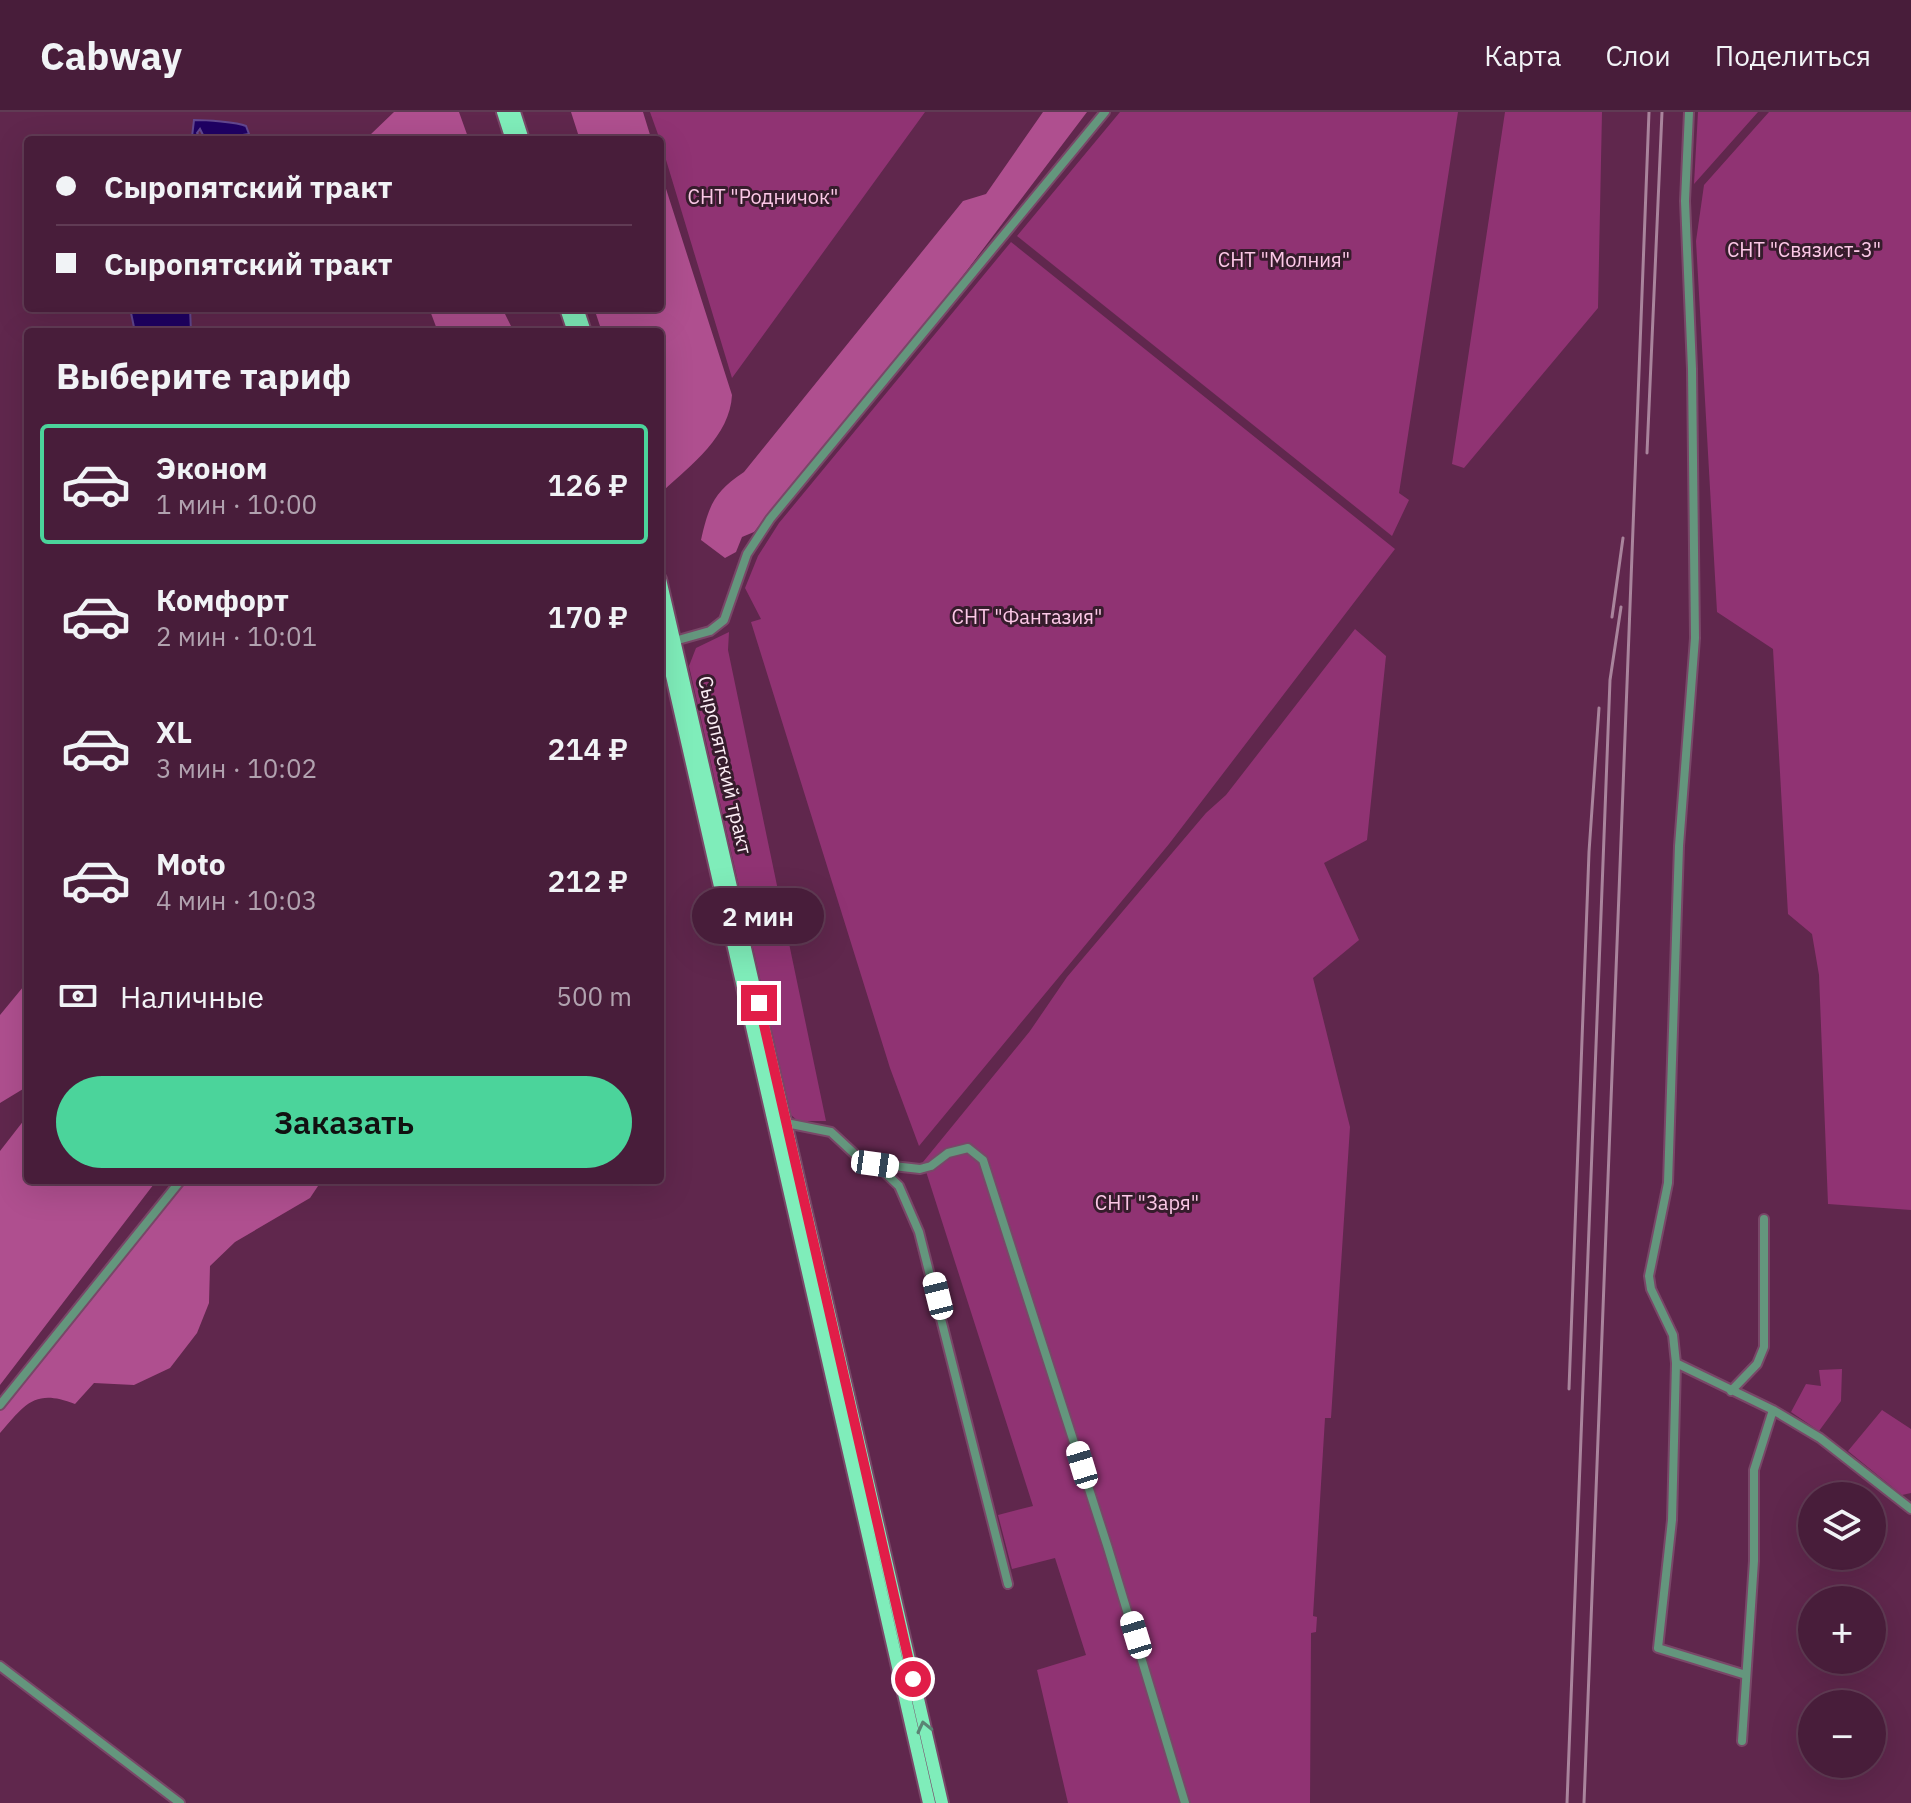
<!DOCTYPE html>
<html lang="ru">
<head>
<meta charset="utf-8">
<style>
  body { margin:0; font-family:"IBM Plex Sans",sans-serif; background:#4f2642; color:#f1f3f6; height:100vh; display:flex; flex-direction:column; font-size:30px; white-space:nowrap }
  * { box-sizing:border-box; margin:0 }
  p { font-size:26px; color:#b1a2af }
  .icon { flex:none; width:44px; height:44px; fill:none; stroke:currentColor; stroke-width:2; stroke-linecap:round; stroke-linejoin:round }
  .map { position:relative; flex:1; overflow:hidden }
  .details { position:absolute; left:24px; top:216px; width:640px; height:856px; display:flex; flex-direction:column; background:#481d3a; border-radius:8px; box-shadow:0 8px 32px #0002,0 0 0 2px #603b54 }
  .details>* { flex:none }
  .top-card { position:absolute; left:24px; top:24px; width:640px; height:176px; border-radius:8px; box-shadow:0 8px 32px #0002,0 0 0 2px #603b54; display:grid; align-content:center; height:176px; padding:0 32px; background:#481d3a }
  .controls { position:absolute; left:1798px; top:1370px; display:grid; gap:16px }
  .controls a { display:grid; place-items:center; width:88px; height:88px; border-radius:50%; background:#481d3a; box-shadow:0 8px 32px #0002,0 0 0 2px #603b54; font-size:40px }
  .end { position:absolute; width:36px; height:36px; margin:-18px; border:10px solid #e11d48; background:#fff; box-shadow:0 0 0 4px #fff }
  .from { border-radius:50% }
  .bubble { position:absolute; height:56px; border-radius:28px; background:#481d3a; box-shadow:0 8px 32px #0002,0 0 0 2px #603b54; font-size:26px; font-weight:600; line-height:56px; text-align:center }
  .car { position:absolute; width:24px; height:48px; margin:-24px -12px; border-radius:10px; box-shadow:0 0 6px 2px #0007; background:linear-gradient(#fff 24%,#345 0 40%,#fff 0 76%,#345 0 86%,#fff 0) }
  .top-card b { display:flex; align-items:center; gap:28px; height:76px; font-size:30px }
  .top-card b+b { border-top:2px solid #603b54 }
  .top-card i { width:20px; height:20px; background:#f1f3f6 }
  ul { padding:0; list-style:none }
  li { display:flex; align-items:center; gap:24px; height:120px; margin:0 16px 12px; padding:0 16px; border:4px solid transparent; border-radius:8px }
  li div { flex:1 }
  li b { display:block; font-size:30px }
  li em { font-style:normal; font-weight:600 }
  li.active { border-color:#4bd49b }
  li>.icon { width:72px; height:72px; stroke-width:1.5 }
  h2 { padding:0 32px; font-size:36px; line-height:96px }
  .pay { display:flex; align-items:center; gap:20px; height:88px; padding:0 32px; font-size:30px }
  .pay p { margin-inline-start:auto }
  .cta { display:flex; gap:16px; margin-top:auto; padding:16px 32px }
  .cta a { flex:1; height:92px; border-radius:48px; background:#4bd49b; color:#111; font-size:32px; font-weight:600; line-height:92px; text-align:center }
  header { display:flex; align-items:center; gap:48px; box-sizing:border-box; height:112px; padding:0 40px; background:#481d3a; border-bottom:2px solid #603b54 }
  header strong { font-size:38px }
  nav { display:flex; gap:44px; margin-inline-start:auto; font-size:28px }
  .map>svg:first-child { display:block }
</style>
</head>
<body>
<header>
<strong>Cabway</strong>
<nav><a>Карта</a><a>Слои</a><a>Поделиться</a></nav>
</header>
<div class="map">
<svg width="1911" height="1691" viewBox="0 0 1911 1691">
  <rect width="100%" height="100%" fill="#60274d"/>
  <path fill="#903373" d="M 650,0 L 925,0 L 732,266 L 660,28 Z
    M 1120,0 L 1458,0 L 1399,381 L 1409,388 L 1392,424 L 1017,124 Z
    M 1505,0 L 1602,0 L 1598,196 L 1464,356 L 1452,352 Z
    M 1698,0 L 1758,0 L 1694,72 Z
    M 1769,0 L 1911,0 L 1911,1098 L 1828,1092 L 1819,863 L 1812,822 L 1788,802 L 1773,537 L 1717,500 L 1696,129 L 1704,73 Z
    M 1011,130 L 1395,437 L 1169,732 L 919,1034 L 890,956 L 751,510 L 761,507 L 745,476 L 758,444 L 779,411 Z
    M 1355,517 L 1386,544 L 1367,728 L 1324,751 L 1359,828 L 1313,866 L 1350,1015 L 1331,1306 L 1325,1306 L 1313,1504 L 1317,1505 L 1316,1520 L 1311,1521 L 1310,1691 L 1068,1691 L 1037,1558 L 1086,1543 L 1055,1446 L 1012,1457 L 998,1403 L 1033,1394 L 923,1050 L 1030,919 L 1067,865 L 1206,701 L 1226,683 Z
    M 729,520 L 728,538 L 826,1009 L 798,1009 L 791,1003 L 689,554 L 696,536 Z
    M 1842,1257 L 1841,1289 L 1819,1319 L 1791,1300 L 1806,1272 L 1821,1274 L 1819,1258 Z
    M 1882,1298 L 1911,1317 L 1911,1381 L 1902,1383 L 1848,1339 Z"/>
  <path fill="#af4f8f" d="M 394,0 L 459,0 L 469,28 L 372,28 L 370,23 Z
    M 571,0 L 643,0 L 651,26 L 580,28 Z
    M 1043,0 L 1087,0 L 949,182 L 754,420 L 742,425 L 736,440 L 725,446 L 701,428 C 709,393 714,380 744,360 L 963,89 L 986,82 Z
    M 660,58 L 732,283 C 730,324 691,353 663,379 L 660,379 L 660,220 L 602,220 L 594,196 L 660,196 Z
    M 429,196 L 508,196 L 505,202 L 514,220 L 438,220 Z
    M 28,869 L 28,974 L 0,991 L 0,903 Z
    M 28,1003 L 28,1068 L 157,1068 L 0,1273 L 0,1039 Z
    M 182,1068 L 322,1068 L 310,1086 L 235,1130 L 210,1154 L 209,1191 L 197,1221 L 170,1256 L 134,1273 L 94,1271 L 75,1292 C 35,1276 25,1292 0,1321 L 0,1295 Z"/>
  <path fill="#1f0063" stroke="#62478f" stroke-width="2" d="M 194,8 C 205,8 237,10 246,14 L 249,22 L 211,28 L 205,27 L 200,17 L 197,21 L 201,26 L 195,27 L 192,25 Z
    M 130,196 L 190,196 L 191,220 L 135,220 Z"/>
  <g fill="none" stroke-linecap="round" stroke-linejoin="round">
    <defs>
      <path id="street" d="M 1689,0 L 1685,89 L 1692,257 L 1695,526 L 1679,734 L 1668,1071 L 1649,1164 L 1651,1177 L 1673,1223 L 1676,1251 L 1773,1298 L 1820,1326 L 1911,1397
        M 671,530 L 710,519 L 724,508 L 747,442 L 770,407 L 1105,0
        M 786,1011 L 831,1020 L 859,1046 L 875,1052 L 920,1057 L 931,1054 L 948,1041 L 968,1036 L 983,1048 L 1108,1436 L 1185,1691
        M 879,1055 L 899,1074 L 919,1120 L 1008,1472
        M 1676,1251 L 1672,1408 L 1658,1536 L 1746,1563
        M 1731,1279 L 1757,1252 L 1764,1235 L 1764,1107
        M 0,1293 L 181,1068
        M 0,1554 L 180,1691
        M 1742,1629 L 1754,1449 L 1754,1358 L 1773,1298"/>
      <path id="primary" d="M 503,0 L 512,28
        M 514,0 L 523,28
        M 566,196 L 574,220
        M 577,196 L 585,220
        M 660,467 L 942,1691
        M 660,511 L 929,1691"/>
    </defs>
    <use href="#street" stroke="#794768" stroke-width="12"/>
    <use href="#primary" stroke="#794768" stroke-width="16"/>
    <use href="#street" stroke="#64967d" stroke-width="8"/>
    <use href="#primary" stroke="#7fedba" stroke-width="12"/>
    <path stroke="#a9849c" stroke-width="3" d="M 1647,341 L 1662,0
      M 1612,505 L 1623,426
      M 1569,1277 L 1589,740 L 1599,596
      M 1567,1691 L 1610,568 L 1621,495
      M 1584,1691 L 1649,0"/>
  </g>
  <defs><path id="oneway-chevron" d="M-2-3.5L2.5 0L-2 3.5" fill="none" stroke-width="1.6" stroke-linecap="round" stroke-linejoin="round" transform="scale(2)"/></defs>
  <use stroke="#5a8473" href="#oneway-chevron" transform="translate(924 1615) rotate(-103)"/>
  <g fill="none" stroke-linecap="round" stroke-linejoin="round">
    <path stroke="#e11d48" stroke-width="10" d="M 759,891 L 913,1567"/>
  </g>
  <g text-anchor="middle" stroke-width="6" stroke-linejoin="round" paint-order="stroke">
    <g font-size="20" fill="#fcc8e7" stroke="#361c2c">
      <text x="763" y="92">СНТ "Родничок"</text>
      <text x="1804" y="145">СНТ "Связист-3"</text>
      <text x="1284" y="155">СНТ "Молния"</text>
      <text x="1027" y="512">СНТ "Фантазия"</text>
      <text x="1147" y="1098">СНТ "Заря"</text>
    </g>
    <g font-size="20" fill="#fdeef6" stroke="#361c2c">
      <text transform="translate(725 653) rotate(77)" y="7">Сыропятский тракт</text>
    </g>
  </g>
</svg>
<div class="controls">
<a><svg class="icon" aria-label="layers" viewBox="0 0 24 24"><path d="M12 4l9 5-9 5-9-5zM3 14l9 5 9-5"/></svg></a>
<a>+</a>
<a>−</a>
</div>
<i class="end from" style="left:913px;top:1567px"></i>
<i class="end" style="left:759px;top:891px"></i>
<div class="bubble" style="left:692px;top:776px;width:132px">2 мин</div>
<i class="car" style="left:875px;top:1052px;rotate:98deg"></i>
<i class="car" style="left:938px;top:1184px;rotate:346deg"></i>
<i class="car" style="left:1082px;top:1353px;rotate:343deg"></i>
<i class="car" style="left:1136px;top:1523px;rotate:343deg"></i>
<div class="top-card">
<b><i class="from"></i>Сыропятский тракт</b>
<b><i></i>Сыропятский тракт</b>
</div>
<section class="details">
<h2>Выберите тариф</h2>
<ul>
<li class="active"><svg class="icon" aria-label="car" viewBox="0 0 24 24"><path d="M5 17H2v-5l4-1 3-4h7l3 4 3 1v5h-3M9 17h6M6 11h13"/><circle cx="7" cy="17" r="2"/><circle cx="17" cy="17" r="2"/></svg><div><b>Эконом</b><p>1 мин · 10:00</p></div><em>126 ₽</em></li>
<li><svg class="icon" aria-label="car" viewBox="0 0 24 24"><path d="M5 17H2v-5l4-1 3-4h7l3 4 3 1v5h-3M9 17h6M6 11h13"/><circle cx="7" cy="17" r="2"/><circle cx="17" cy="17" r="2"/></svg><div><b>Комфорт</b><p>2 мин · 10:01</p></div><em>170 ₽</em></li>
<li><svg class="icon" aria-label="car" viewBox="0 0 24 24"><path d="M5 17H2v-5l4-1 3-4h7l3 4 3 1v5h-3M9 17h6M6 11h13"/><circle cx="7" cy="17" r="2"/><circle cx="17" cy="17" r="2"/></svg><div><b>XL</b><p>3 мин · 10:02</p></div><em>214 ₽</em></li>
<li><svg class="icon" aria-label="car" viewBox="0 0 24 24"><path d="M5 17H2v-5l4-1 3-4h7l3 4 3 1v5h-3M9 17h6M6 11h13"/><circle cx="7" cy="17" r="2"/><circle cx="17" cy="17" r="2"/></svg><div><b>Moto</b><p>4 мин · 10:03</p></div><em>212 ₽</em></li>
</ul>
<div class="pay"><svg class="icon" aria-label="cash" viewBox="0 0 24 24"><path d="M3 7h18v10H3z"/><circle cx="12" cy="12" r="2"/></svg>Наличные<p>500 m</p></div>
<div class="cta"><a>Заказать</a></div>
</section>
</div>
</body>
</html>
